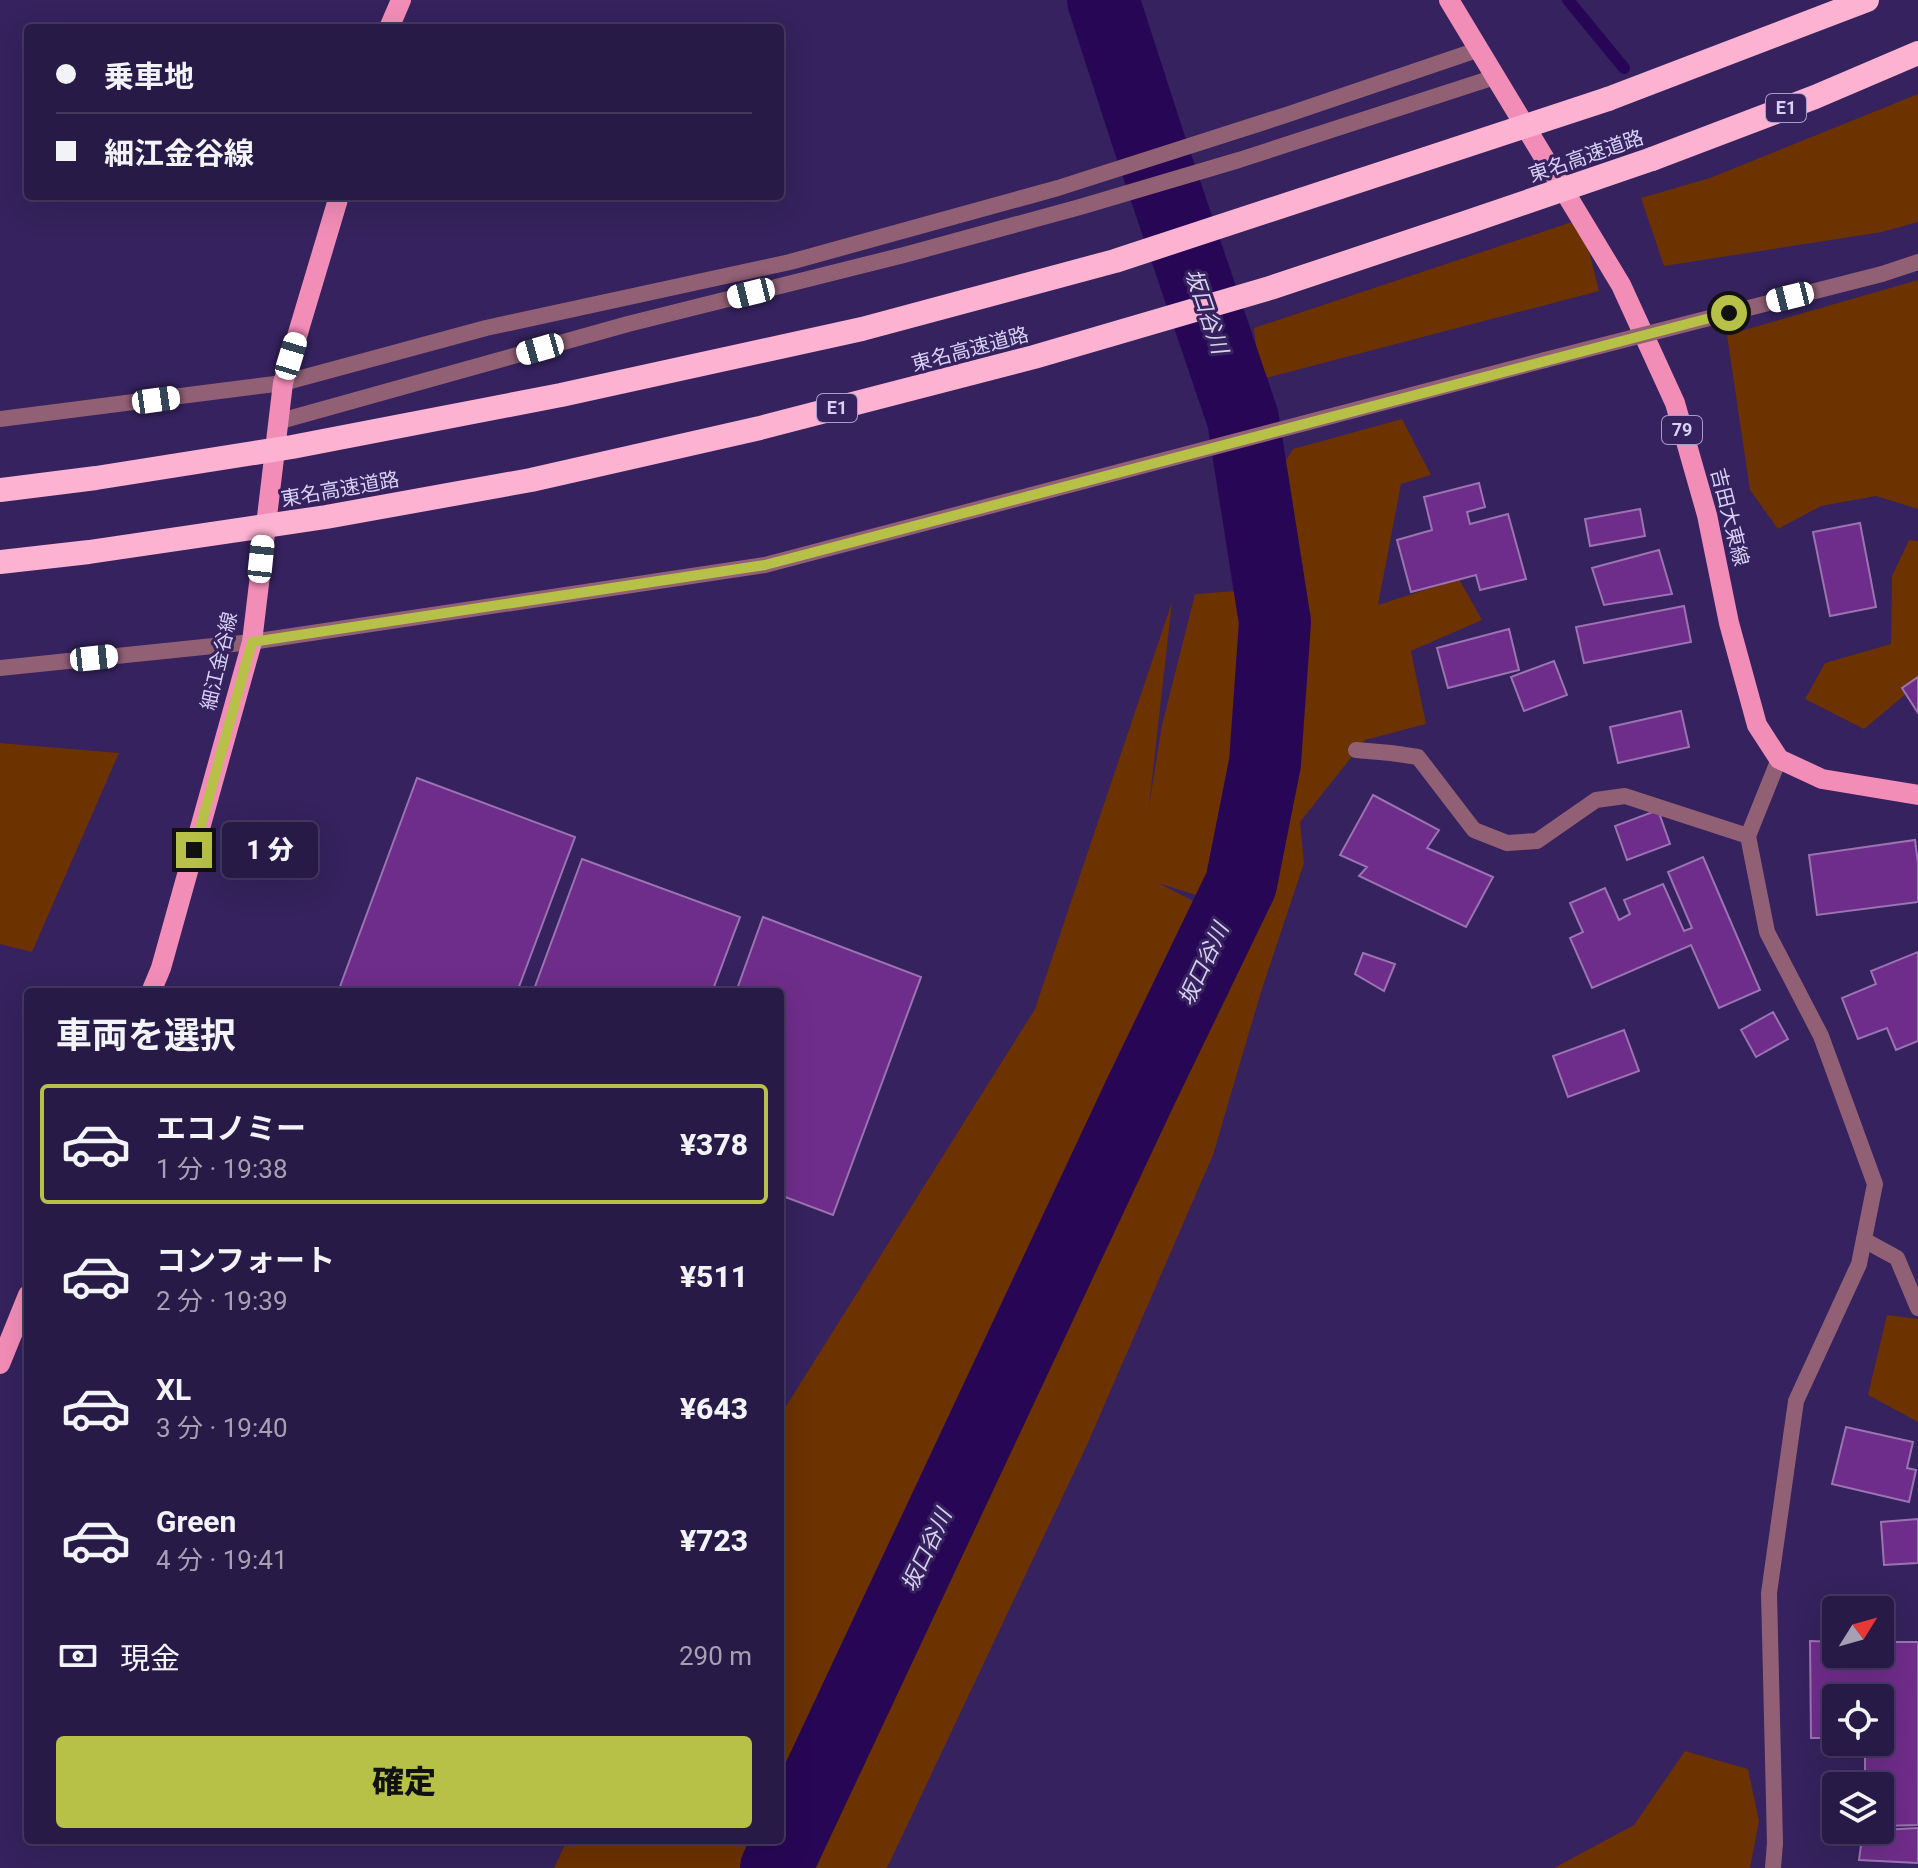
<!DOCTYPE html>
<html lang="ja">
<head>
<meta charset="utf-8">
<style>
  body { margin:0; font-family:Roboto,"Noto Sans JP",sans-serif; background:#342751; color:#f1f3f6; height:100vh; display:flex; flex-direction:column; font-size:30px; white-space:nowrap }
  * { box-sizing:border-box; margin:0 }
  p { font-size:26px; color:#a5a1b3 }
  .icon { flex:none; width:44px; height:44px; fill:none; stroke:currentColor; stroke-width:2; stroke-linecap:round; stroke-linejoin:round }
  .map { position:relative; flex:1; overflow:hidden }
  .details { position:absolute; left:24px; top:988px; width:760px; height:856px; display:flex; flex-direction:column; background:#281a46; border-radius:8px; box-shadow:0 8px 32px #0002,0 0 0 2px #44385f }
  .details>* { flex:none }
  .top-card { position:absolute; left:24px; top:24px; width:760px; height:176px; border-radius:8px; box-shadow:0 8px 32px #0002,0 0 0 2px #44385f; display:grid; align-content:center; height:176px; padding:0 32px; background:#281a46 }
  .needle { width:52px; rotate:53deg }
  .buttons { position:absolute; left:1822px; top:1596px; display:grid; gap:16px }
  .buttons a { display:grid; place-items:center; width:72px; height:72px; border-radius:8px; background:#281a46; box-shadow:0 8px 32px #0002,0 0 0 2px #44385f; font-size:40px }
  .end { position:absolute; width:36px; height:36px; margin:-18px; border:10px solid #b7c148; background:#111; box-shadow:0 0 0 4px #111 }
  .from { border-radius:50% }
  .bubble { position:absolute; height:56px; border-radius:8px; background:#281a46; box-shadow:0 8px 32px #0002,0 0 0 2px #44385f; font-size:26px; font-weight:800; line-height:56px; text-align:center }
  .car { position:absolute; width:24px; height:48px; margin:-24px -12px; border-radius:10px; box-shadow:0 0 6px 2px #0007; background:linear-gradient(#fff 24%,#345 0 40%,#fff 0 76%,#345 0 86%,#fff 0) }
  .top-card b { display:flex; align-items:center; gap:28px; height:76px; font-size:30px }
  .top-card b+b { border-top:2px solid #44385f }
  .top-card i { width:20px; height:20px; background:#f1f3f6 }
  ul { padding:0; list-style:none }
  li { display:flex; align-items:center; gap:24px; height:120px; margin:0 16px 12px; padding:0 16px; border:4px solid transparent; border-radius:8px }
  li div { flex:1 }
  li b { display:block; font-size:30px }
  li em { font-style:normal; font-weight:800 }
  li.active { border-color:#b7c148 }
  li>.icon { width:72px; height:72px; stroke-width:1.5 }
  h2 { padding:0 32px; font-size:36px; line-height:96px }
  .pay { display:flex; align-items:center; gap:20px; height:88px; padding:0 32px; font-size:30px }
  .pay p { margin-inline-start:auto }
  .cta { display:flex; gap:16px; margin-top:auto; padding:16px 32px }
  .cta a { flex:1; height:92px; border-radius:8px; background:#b7c148; color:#111; font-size:32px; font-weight:800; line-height:92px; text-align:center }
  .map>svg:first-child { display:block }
</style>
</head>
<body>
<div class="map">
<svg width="1918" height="1868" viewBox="0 0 1918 1868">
  <rect width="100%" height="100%" fill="#35225e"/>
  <path fill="#6c3200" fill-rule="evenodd" d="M 1918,94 L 1918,222 L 1882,232 L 1664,266 L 1641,198 L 1710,178 Z
    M 1581,219 L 1599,291 L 1259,380 L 1254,328 Z
    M 1918,280 L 1918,509 L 1876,496 L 1821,506 L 1778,529 L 1750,490 L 1727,335 Z
    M 1402,419 L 1431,475 L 1401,484 L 1378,605 L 1459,579 L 1482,620 L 1411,651 L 1426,724 L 1365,740 L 1300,822 L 1304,863 L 1261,992 L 1213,1155 L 1087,1445 L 887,1868 L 554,1868 L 567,1840 L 780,1840 L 780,1416 L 1035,1009 L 1172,602 L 1149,806 L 1162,725 L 1195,594 L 1304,586 L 1269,488 L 1293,449 ZM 1251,873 L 1215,912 L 1158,883 L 1205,898 Z
    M 1909,540 L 1918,541 L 1918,684 L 1864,729 L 1805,699 L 1825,663 L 1891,644 L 1892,576 Z
    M 0,743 L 119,753 L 32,952 L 0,944 Z
    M 1887,1315 L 1918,1319 L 1918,1422 L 1868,1395 Z
    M 1685,1751 L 1748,1769 L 1759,1821 L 1750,1868 L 1554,1868 L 1634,1825 Z"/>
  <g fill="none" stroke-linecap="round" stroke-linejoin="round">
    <path stroke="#270755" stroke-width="12" d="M 1568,0 L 1624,68"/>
    <path stroke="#270755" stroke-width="72" d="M 776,1868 L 1140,1093 L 1241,884 L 1265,763 L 1275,622 L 1243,419 L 1149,142 L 1103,0"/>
  </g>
  <path fill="#6e2d8a" stroke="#9c73b1" stroke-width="2" d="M 1479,483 L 1485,507 L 1467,512 L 1470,524 L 1508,514 L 1526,579 L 1480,590 L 1476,575 L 1411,592 L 1397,540 L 1432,530 L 1424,497 Z
    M 1640,509 L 1645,536 L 1590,546 L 1585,519 Z
    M 1860,523 L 1876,607 L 1830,616 L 1813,532 Z
    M 1659,550 L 1672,594 L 1604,605 L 1592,568 Z
    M 1684,606 L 1691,642 L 1584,663 L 1576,627 Z
    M 1509,629 L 1519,670 L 1448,688 L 1437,648 Z
    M 1554,661 L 1567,695 L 1524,711 L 1511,677 Z
    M 1918,677 L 1918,713 L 1902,688 Z
    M 1681,711 L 1689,747 L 1618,763 L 1610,727 Z
    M 417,778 L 575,837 L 517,992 L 338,992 Z
    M 1373,795 L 1439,830 L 1427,848 L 1493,877 L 1466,927 L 1359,876 L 1367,867 L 1340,855 Z
    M 1658,810 L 1670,844 L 1627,860 L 1615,826 Z
    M 1915,840 L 1918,863 L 1918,902 L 1817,915 L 1809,855 Z
    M 1703,857 L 1760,990 L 1719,1008 L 1691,945 L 1592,988 L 1570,938 L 1583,932 L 1570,903 L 1605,888 L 1619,920 L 1630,914 L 1624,900 L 1663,884 L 1684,931 L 1692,928 L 1668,872 Z
    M 582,859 L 740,917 L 712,992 L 533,992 Z
    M 763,917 L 921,977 L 833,1215 L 780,1195 L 780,992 L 736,992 Z
    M 1918,952 L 1918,1041 L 1896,1050 L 1887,1028 L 1858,1039 L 1842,998 L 1876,984 L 1871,971 Z
    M 1363,953 L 1395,964 L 1384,991 L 1355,974 Z
    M 1773,1012 L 1788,1039 L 1756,1057 L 1741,1030 Z
    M 1624,1030 L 1639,1071 L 1568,1097 L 1553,1056 Z
    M 1846,1427 L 1913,1442 L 1907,1468 L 1916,1470 L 1909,1502 L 1832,1484 Z
    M 1918,1519 L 1918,1563 L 1884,1565 L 1881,1522 Z
    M 1810,1641 L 1836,1642 L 1836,1654 L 1880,1654 L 1880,1642 L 1918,1642 L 1918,1825 L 1880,1826 L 1880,1786 L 1865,1786 L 1865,1742 L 1880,1742 L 1880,1698 L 1836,1698 L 1836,1738 L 1811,1738 Z
    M 1918,1828 L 1918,1863 L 1859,1860 L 1863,1831 Z"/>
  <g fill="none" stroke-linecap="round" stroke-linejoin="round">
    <path stroke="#926075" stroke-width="16" d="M 1864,1240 L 1897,1258 L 1918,1308"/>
    <path stroke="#926075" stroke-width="16" d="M 0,419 L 283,383 L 486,328 L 790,262 L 1058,188 L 1286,115 L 1480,49
      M 277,422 L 628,324 L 904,255 L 1080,207 L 1239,160 L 1495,77
      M 1356,750 L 1391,753 L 1418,757 L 1474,830 L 1507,843 L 1537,841 L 1596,800 L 1625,796 L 1748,836 L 1779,759
      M 1773,1868 L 1775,1843"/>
    <path stroke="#926075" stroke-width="16" d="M 1882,274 L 1918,262
      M 0,668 L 252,642 L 765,565 L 1545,360
      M 1748,836 L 1767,932 L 1821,1036 L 1875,1184 L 1859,1264 L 1796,1401 L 1769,1593 L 1775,1843"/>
    <path stroke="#f28db8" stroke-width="20" d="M 1449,0 L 1621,285 L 1675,403 L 1707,515 L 1729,623 L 1757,725 L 1779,759 L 1822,779 L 1918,795
      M 389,28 L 401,0
      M 151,992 L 161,968 L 252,642 L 283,383 L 339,196
      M 0,1364 L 28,1295"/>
    <path stroke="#fcb2d0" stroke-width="24" d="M 1608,99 L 1867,0
      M 1652,159 L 1815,97 L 1918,53"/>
    <path stroke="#926075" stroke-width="16" d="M 1545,360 L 1882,274"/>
    <path stroke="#fcb2d0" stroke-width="24" d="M 0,490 L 96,478 L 292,447 L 561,395 L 862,329 L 1115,261 L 1608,99
      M 0,562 L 89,552 L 326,517 L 531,480 L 760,428 L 1034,357 L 1270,288 L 1465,223 L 1652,159"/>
  </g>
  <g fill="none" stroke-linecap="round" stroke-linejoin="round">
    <path stroke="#b7c148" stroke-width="10" d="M 194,850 L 252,642 L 765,565 L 1729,313"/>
  </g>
  <g text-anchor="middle" stroke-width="6" stroke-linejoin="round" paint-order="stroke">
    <g fill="#35225e" stroke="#a69cc8" stroke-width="2">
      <rect x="1766" y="94" width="40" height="28" rx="6"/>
      <rect x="817" y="394" width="40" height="28" rx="6"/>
      <rect x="1662" y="416" width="40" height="28" rx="6"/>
    </g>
    <g font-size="18" font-weight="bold" fill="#d7d1f6">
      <text x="1786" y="114">E1</text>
      <text x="837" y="414">E1</text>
      <text x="1682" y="436">79</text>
    </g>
    <g font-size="20" fill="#d7d1f6" stroke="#35225e">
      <text transform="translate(1586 156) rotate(-19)" y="7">東名高速道路</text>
      <text transform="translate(970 349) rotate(-15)" y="7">東名高速道路</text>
      <text transform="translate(340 489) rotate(-10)" y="7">東名高速道路</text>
      <text transform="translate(1730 517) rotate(76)" y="7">吉田大東線</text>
      <text transform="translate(219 661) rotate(-77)" y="7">細江金谷線</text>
    </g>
    <g font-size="22" font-style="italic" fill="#d7d2ed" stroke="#35225e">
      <text transform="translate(1207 311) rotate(71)" y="8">坂口谷川</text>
      <text transform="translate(1203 964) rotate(-65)" y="8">坂口谷川</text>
      <text transform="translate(926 1550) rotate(-65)" y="8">坂口谷川</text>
    </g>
  </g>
</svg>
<div class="buttons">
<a><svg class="needle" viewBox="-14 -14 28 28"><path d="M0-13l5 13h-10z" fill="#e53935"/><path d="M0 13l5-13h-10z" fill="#a5a1b3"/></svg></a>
<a><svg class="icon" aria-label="locate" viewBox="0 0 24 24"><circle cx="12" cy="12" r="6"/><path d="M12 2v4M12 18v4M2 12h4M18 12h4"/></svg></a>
<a><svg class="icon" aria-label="layers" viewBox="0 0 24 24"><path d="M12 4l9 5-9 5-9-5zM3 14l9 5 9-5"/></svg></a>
</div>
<i class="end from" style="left:1729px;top:313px"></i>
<i class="end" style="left:194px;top:850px"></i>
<div class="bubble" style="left:222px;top:822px;width:96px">1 分</div>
<i class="car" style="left:751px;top:293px;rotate:256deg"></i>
<i class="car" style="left:1790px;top:297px;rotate:256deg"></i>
<i class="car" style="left:540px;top:349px;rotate:254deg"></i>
<i class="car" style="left:291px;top:356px;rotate:17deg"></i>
<i class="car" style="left:156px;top:400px;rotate:82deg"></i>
<i class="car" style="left:261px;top:559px;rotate:6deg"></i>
<i class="car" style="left:94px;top:658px;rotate:84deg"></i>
<div class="top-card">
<b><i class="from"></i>乗車地</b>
<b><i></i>細江金谷線</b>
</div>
<section class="details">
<h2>車両を選択</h2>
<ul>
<li class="active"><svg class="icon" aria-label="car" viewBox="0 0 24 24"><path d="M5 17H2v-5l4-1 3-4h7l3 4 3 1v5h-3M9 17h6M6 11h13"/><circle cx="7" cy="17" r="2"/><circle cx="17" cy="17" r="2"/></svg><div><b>エコノミー</b><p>1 分 · 19:38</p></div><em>¥378</em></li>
<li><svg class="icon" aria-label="car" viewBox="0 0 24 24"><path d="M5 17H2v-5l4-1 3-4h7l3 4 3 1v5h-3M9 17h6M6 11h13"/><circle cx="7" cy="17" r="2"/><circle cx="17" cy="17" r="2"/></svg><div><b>コンフォート</b><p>2 分 · 19:39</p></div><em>¥511</em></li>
<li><svg class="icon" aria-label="car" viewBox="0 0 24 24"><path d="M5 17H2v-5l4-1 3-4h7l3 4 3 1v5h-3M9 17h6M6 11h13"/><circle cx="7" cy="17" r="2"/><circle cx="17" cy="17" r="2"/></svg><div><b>XL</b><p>3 分 · 19:40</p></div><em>¥643</em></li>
<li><svg class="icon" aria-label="car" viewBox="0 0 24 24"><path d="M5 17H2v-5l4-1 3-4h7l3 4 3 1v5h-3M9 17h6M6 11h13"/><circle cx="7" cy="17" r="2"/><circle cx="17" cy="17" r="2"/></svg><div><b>Green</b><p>4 分 · 19:41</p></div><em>¥723</em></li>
</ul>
<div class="pay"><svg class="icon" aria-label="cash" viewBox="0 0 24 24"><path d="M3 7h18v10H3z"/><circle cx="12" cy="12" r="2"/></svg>現金<p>290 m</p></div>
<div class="cta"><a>確定</a></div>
</section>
</div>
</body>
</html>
